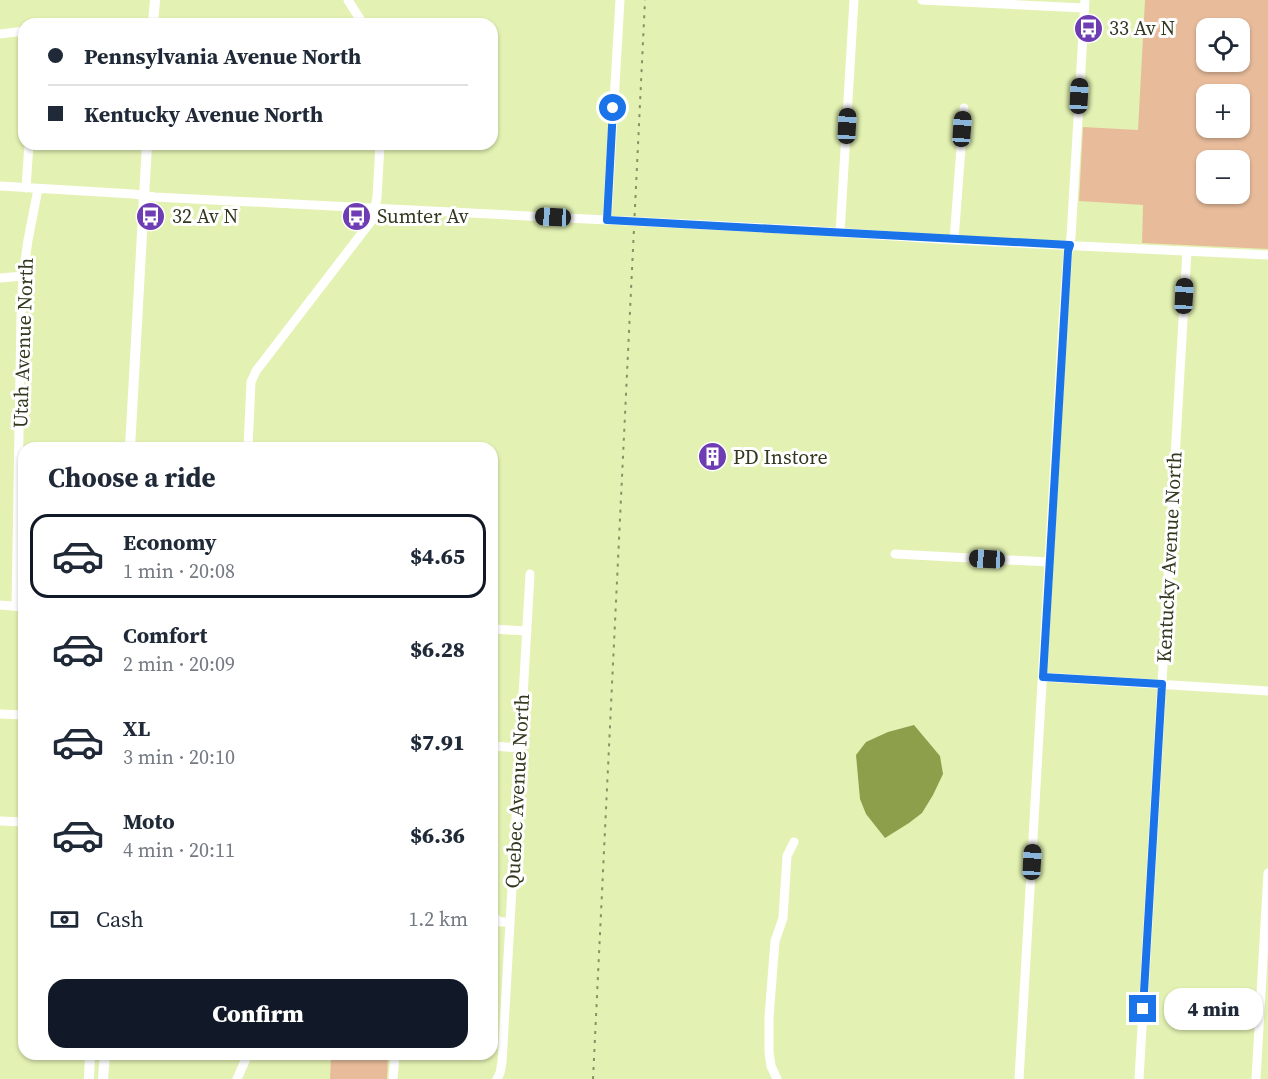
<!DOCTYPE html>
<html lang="en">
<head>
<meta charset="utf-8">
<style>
  body { margin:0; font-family:"Source Serif 4",serif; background:#f6f6f7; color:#1f2937; height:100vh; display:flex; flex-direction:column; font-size:22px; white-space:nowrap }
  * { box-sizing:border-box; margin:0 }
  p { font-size:20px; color:#747a83 }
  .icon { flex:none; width:33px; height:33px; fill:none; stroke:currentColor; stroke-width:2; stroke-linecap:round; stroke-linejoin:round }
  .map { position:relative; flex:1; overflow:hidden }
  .drawer { position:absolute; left:18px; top:442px; width:480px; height:618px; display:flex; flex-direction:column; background:#fff; border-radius:18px; box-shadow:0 2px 4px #0004 }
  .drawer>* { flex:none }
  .banner { position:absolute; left:18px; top:18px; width:480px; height:132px; border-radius:18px; box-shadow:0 2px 4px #0004; display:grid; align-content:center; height:132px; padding:0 30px; background:#fff }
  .fabs { position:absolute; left:1196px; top:18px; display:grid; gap:12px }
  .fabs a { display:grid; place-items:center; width:54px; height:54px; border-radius:12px; background:#fff; box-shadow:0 2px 4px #0004; font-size:30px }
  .end { position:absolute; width:27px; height:27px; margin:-14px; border:8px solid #1a73e8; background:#fff; box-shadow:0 0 0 3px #fff }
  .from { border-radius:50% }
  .bubble { position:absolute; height:42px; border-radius:18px; background:#fff; box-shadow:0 2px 4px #0004; font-size:20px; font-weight:800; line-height:42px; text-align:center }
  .car { position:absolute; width:18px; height:36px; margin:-18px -9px; border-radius:8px; box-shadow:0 0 4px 2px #0007; background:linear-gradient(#222 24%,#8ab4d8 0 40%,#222 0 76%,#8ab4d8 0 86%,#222 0) }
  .banner b { display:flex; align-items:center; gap:21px; height:57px; font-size:22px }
  .banner b+b { border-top:2px solid #e0e1e3 }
  .banner i { width:15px; height:15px; background:#1f2937 }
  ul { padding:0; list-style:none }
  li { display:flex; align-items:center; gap:18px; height:84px; margin:0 12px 9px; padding:0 18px; border:3px solid transparent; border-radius:18px }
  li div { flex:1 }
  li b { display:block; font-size:22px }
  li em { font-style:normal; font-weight:800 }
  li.selected { border-color:#111827 }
  li>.icon { width:54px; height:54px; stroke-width:1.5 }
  h2 { padding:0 30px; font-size:27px; line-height:72px }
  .pay { display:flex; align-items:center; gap:15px; height:66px; padding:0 30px; font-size:22px }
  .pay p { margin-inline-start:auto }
  .cta { display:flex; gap:12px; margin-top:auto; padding:12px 30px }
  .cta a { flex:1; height:69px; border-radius:18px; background:#111827; color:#fff; font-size:24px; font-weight:800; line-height:69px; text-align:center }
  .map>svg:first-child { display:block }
</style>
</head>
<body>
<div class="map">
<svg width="1268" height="1079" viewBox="0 0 1268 1079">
  <rect width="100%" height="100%" fill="#e3f2b3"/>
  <path fill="#e8bc9b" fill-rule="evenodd" d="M 1145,0 L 1268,0 L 1268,249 L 1142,243 L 1143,205 L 1079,201 L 1083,127 L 1138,130 ZM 1206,28 L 1239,28 L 1239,62 L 1206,62 ZM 1206,94 L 1239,94 L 1239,128 L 1206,128 ZM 1206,160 L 1239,160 L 1239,194 L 1206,194 Z
    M 331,1055 L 388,1055 L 387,1079 L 330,1079 Z"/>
  <path fill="#8e9f4b" d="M 914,725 L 940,756 L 943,774 L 933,795 L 922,813 L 909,823 L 885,838 L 866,814 L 860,799 L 856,755 L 866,742 L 888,732 Z"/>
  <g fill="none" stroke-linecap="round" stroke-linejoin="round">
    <path stroke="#fff" stroke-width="9" d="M 348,0 L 363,24
      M 922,0 L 1084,8
      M 0,34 L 24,31
      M 0,186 L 133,194 L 155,197 L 802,230 L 954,240 L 1268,255
      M 26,188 L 29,144
      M 607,220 L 620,0
      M 840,233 L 854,0
      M 954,240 L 964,108
      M 0,278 L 23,276
      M 248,448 L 251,382 L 256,371 L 372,220 L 377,198 L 380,144
      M 895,554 L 1049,562
      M 0,605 L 24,607
      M 16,606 L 21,318 L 23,276 L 28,240 L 38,189
      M 492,629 L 527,631
      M 1043,677 L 1268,691
      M 0,714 L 24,715
      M 492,746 L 520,748
      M 0,821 L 24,822
      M 492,917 L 501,922 L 510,922
      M 237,1079 L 248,1054
      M 393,1079 L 395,1054
      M 497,1079 L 500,1073 L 502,1062 L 530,574
      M 777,1079 L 771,1066 L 769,1052 L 769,1017 L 775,941 L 783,918 L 787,856 L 794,842
      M 1019,1079 L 1063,321 L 1068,251 L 1071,237 L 1085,0
      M 1139,1079 L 1187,251
      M 1256,1079 L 1268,873"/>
    <path stroke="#fff" stroke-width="10" d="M 153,24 L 155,0
      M 130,448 L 147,144
      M 89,1079 L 90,1054
      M 103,1079 L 105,1054"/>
    <path stroke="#889166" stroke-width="2" stroke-dasharray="3 6" stroke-linecap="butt" d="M 593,1079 L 645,0"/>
  </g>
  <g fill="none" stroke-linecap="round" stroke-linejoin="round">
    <path stroke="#1a73e8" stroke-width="8" d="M 613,108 L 607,220 L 1070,245 L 1068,251 L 1043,677 L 1162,684 L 1143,1009"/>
  </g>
  <defs>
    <symbol id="bus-disc" viewBox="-11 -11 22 22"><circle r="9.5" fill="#6e3cb3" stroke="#fff"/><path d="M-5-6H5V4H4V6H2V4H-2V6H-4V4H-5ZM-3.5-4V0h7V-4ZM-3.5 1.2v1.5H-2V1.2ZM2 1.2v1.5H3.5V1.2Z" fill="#fff"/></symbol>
    <symbol id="building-disc" viewBox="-11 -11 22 22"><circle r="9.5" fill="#6e3cb3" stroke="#fff"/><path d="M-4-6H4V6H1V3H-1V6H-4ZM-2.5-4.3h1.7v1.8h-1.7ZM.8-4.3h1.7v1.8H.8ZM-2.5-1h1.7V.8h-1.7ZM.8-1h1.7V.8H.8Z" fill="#fff"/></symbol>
  </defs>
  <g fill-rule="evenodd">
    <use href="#bus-disc" x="1072" y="12" width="33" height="33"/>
    <use href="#bus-disc" x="134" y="200" width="33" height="33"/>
    <use href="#bus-disc" x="340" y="200" width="33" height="33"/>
    <use href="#building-disc" x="696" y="440" width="33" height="33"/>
  </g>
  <g text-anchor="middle" stroke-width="6" stroke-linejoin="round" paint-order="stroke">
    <g font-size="20" fill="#33381f" stroke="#fff" text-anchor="start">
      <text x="1109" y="35">33 Av N</text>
      <text x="172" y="223">32 Av N</text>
      <text x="377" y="223">Sumter Av</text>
      <text x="733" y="464">PD Instore</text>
    </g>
    <g font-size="20" fill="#33381f" stroke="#fff">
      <text transform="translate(23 343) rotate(-88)" y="7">Utah Avenue North</text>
      <text transform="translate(1169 557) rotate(-87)" y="7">Kentucky Avenue North</text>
      <text transform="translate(517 791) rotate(-87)" y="7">Quebec Avenue North</text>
    </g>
  </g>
</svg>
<div class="fabs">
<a><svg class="icon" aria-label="locate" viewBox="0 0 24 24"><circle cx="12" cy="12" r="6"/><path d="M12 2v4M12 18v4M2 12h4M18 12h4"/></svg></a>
<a>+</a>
<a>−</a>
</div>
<i class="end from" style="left:613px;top:108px"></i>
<i class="end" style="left:1143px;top:1009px"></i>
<div class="bubble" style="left:1164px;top:988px;width:99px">4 min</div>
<i class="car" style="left:1079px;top:96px;rotate:3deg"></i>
<i class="car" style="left:847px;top:126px;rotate:3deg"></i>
<i class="car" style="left:962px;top:129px;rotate:4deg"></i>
<i class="car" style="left:553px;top:217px;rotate:273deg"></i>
<i class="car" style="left:1184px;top:296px;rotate:3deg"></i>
<i class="car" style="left:987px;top:559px;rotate:273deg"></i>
<i class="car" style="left:1032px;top:862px;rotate:3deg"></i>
<div class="banner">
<b><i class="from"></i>Pennsylvania Avenue North</b>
<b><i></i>Kentucky Avenue North</b>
</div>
<section class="drawer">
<h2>Choose a ride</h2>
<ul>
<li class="selected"><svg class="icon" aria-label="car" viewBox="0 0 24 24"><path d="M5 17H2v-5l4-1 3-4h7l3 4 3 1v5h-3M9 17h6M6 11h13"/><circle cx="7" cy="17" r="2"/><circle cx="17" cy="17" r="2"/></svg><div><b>Economy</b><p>1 min · 20:08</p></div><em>$4.65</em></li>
<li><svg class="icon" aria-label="car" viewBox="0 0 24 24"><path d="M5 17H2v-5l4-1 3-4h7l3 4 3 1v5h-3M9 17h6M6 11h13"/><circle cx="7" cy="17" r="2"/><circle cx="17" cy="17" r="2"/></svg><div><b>Comfort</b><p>2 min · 20:09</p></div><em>$6.28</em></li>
<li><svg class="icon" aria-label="car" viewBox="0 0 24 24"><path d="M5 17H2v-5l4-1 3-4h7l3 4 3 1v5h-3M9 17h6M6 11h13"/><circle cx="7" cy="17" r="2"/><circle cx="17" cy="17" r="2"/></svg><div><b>XL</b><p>3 min · 20:10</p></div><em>$7.91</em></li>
<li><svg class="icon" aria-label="car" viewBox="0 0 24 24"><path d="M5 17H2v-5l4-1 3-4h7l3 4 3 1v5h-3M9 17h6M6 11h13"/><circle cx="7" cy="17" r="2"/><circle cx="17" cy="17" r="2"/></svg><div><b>Moto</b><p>4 min · 20:11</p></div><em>$6.36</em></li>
</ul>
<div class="pay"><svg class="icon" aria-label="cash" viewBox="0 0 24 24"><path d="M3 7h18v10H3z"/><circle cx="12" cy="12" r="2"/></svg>Cash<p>1.2 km</p></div>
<div class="cta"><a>Confirm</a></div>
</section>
</div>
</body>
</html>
